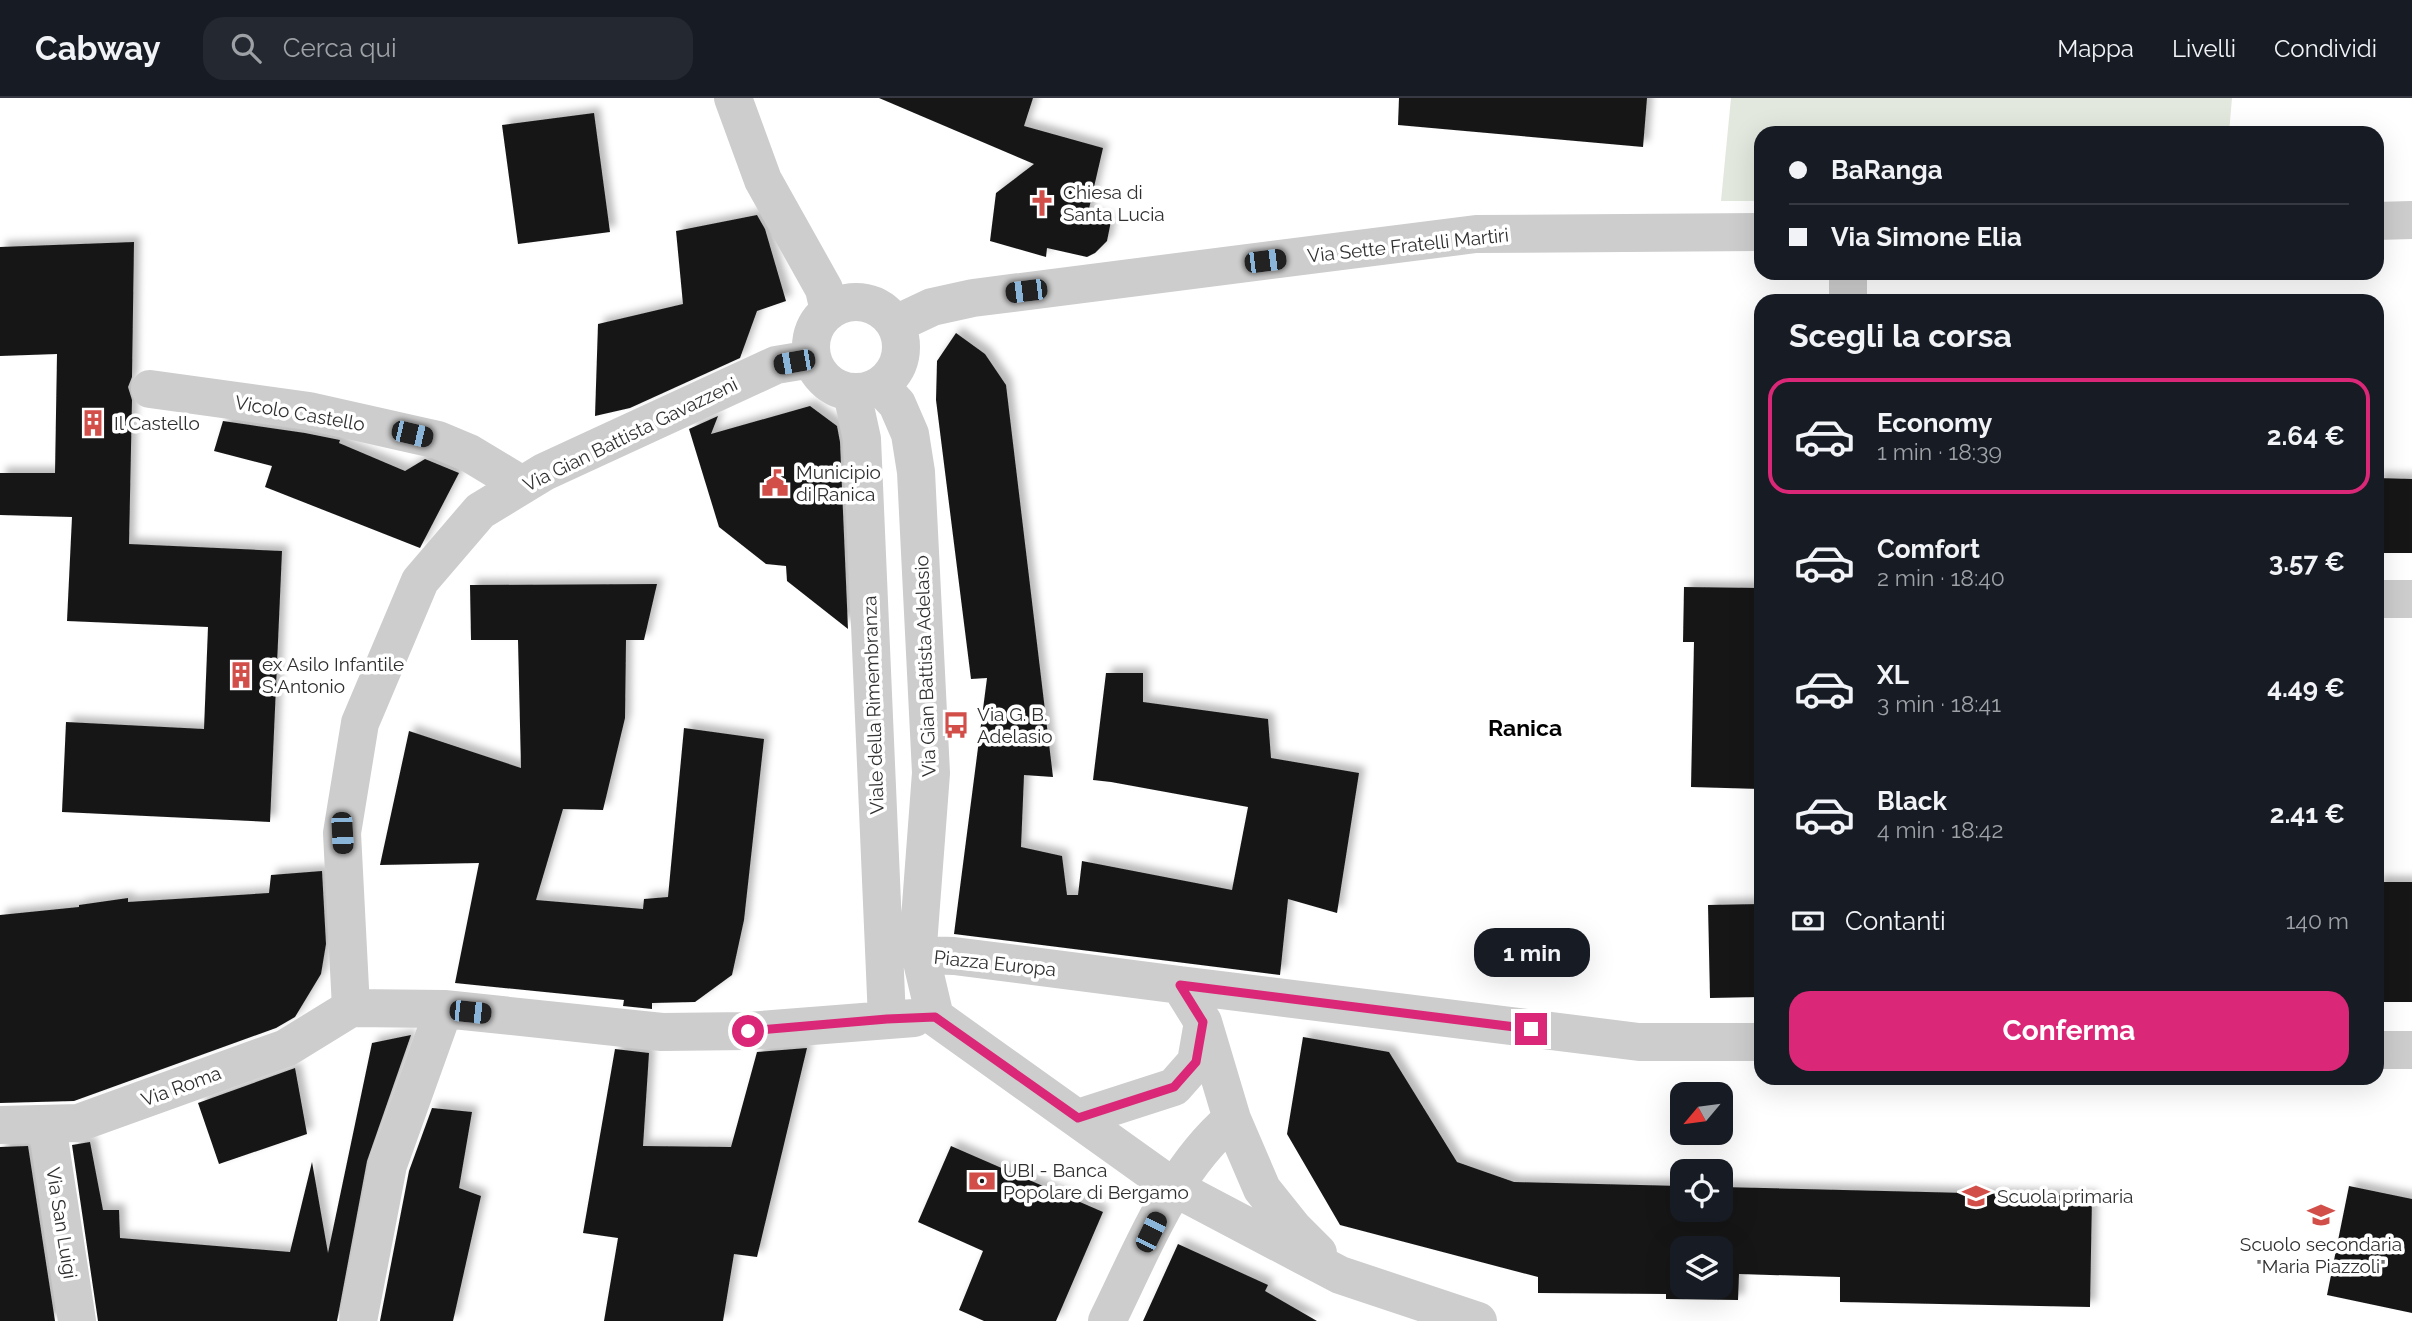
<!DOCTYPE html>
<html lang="it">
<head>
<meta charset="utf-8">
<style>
  body { margin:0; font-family:Raleway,sans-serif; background:#242831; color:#f1f3f6; height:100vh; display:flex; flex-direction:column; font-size:26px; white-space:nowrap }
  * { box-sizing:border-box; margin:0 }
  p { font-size:23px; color:#9ea1a6 }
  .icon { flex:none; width:38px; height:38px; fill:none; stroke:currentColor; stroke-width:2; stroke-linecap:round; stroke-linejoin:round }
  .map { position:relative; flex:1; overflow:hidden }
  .panel { position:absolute; left:1754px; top:196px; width:630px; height:791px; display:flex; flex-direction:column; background:#171b24; border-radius:21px; box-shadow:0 7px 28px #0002 }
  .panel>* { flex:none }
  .top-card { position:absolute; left:1754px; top:28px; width:630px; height:154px; border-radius:21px; box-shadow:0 7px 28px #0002; display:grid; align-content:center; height:154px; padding:0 35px; background:#171b24 }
  .needle { width:46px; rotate:241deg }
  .tools { position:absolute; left:1670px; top:984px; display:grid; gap:14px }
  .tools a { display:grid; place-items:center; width:63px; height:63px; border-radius:14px; background:#171b24; box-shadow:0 7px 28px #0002; font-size:35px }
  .end { position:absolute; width:32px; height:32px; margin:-16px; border:9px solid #db2777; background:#fff; box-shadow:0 0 0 4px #fff }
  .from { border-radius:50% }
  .bubble { position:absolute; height:49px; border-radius:21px; background:#171b24; box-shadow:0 7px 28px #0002; font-size:23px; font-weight:700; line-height:49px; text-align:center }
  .car { position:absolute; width:21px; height:42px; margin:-21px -10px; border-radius:9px; box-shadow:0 0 5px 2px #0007; background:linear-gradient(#222 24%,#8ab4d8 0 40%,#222 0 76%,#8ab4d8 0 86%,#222 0) }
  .top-card b { display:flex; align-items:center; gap:24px; height:66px; font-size:26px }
  .top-card b+b { border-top:2px solid #363941 }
  .top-card i { width:18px; height:18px; background:#f1f3f6 }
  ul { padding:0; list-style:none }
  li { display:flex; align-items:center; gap:21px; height:116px; margin:0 14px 10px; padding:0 21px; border:4px solid transparent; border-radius:21px }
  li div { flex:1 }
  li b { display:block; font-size:26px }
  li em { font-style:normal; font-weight:700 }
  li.current { border-color:#db2777 }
  li>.icon { width:63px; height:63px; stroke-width:1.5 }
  h2 { padding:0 35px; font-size:32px; line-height:84px }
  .pay { display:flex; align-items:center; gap:18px; height:77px; padding:0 35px; font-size:26px }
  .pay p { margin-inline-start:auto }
  .primary-button { display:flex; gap:14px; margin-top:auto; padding:14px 35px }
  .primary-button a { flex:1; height:80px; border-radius:21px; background:#db2777; color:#fff; font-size:28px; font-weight:700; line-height:80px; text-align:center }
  header { display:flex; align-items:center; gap:42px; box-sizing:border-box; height:98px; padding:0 35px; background:#171b24; border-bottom:2px solid #363941 }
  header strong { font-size:33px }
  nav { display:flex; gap:38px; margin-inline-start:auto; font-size:24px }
  .search { width:490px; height:63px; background:#242831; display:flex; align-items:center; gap:18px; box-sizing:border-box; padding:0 24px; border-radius:21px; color:#9ea1a6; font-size:26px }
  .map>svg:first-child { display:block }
</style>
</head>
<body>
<header>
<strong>Cabway</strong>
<div class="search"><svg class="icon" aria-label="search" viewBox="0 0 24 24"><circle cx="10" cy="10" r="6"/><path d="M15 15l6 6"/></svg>Cerca qui</div>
<nav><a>Mappa</a><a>Livelli</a><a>Condividi</a></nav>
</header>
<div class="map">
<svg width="2412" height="1223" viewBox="0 0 2412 1223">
  <defs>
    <filter id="shadow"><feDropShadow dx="6" dy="-6" stdDeviation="3.5" flood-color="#0004"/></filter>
  </defs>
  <rect width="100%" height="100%" fill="#fff"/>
  <path fill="#e2e8dd" d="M 1731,0 L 2232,0 L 2229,35 L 1760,35 L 1760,103 L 1721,103 Z"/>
  <path fill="#171717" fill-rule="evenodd" filter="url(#shadow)" d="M 879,0 L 1033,0 L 1024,28 L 1103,50 L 1088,115 L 1111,123 L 1107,143 L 1095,155 L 1087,159 L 1047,150 L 1046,159 L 990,143 L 996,95 L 1034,66 Z
    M 1399,0 L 1647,0 L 1643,49 L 1398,27 Z
    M 594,15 L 610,134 L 518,146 L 502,27 Z
    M 757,117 L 765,131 L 786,203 L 757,213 L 740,260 L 630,310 L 595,318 L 598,226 L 683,206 L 676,133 Z
    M 134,144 L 132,279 L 128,289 L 132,302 L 129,446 L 282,453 L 270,724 L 62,714 L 66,624 L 204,631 L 208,529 L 67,523 L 72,419 L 0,417 L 0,375 L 55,375 L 57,256 L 0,258 L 0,149 Z
    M 956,235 L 985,256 L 1006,287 L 1053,679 L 1024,677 L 1021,749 L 1062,758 L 1067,797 L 1078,797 L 1082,763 L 1232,792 L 1248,709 L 1111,684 L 1093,682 L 1106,575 L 1143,575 L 1143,604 L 1268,621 L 1271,660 L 1359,675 L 1337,815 L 1288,801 L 1280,877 L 954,836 L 987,580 L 971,581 L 936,302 L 937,263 Z
    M 810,308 L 837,328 L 840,344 L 848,531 L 787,483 L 786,468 L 766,466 L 719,429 L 689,331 L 718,318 L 711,336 Z
    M 223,323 L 305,335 L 340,342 L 339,345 L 405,373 L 425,361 L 459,375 L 420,450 L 265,389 L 272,368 L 214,353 Z
    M 2376,380 L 2412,381 L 2412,455 L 2376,455 Z
    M 657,486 L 644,542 L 626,542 L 625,620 L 603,712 L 563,711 L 536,802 L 643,811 L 644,801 L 668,799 L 684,630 L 764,641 L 744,822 L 732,877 L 695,904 L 652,905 L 652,911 L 623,908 L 624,902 L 455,885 L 479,765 L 380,767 L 409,633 L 521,670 L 518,542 L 471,542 L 470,487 Z
    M 1684,489 L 1760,490 L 1760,691 L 1691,689 L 1694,544 L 1683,544 Z
    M 322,773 L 326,846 L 321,876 L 295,919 L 276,930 L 74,1003 L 0,1005 L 0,817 L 79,809 L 79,807 L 128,800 L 128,804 L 269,795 L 271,777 Z
    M 2376,784 L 2412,784 L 2412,904 L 2376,904 Z
    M 1760,806 L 1760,899 L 1710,900 L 1708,807 Z
    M 411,937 L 367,1063 L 337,1223 L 98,1223 L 72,1047 L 90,1044 L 103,1112 L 119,1112 L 120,1140 L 290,1154 L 312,1064 L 328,1155 L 372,945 Z
    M 1303,939 L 1389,954 L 1457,1064 L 1514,1084 L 1682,1088 L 1682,1111 L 1720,1111 L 1720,1089 L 2092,1098 L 2090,1209 L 1840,1204 L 1840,1179 L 1739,1176 L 1738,1202 L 1666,1201 L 1666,1196 L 1538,1195 L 1538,1179 L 1340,1127 L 1287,1036 ZM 1682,1150 L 1720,1150 L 1720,1188 L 1682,1188 Z
    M 807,950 L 757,1159 L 734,1156 L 723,1223 L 604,1223 L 618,1140 L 583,1135 L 615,951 L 649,955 L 643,1048 L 731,1049 L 757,954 Z
    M 295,970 L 307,1036 L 219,1066 L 198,1005 Z
    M 432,1010 L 472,1014 L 459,1090 L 481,1098 L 453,1223 L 380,1223 L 409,1073 Z
    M 28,1048 L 55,1223 L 0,1223 L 0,1049 Z
    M 951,1048 L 1103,1114 L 1056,1223 L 984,1223 L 959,1212 L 983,1153 L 918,1124 Z
    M 2349,1088 L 2412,1101 L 2412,1215 L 2327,1197 Z
    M 1178,1146 L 1268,1187 L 1265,1193 L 1317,1223 L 1143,1223 Z"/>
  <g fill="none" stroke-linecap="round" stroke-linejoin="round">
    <path stroke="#cdcdcd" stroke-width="38" d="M 733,0 L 763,82 L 824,191 L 829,213
      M 2376,123 L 2412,122
      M 1848,175 L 1848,203
      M811 249a45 45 0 1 1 90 0a45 45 0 1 1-90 0Z
      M 896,226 L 932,209 L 973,200 L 1476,136 L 1760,134
      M 881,289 L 897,306 L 910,336 L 916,374 L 931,675 L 918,847 L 935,919 L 1173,1089 L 1340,1177 L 1478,1223
      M 150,291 L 309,313 L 438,342 L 469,355 L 522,387
      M 852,295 L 862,341 L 887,921
      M 2376,501 L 2412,501
      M 920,857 L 954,858 L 1180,887 L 1203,924 L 1232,1021 L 1262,1091 L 1294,1131 L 1318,1155
      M 1180,887 L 1639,944 L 1760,944
      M 351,910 L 342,735 L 360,625 L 420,483 L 480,413 L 544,374 L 776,267 L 812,261
      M 351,910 L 444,911 L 662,934 L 748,933 L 914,920
      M 2376,952 L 2412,952
      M 1078,1020 L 1174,989 L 1196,964 L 1203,924
      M 0,1027 L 78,1025 L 286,950 L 351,910
      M 47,1027 L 77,1223
      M 358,1223 L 388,1067 L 444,911
      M 1107,1223 C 1142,1153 1171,1073 1232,1021"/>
  </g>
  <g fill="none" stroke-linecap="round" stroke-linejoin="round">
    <path stroke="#db2777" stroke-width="9" d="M 748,933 L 887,921 L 935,919 L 1078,1020 L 1174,989 L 1196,964 L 1203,924 L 1180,887 L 1531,931"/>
  </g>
  <defs>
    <symbol id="church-bare" viewBox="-9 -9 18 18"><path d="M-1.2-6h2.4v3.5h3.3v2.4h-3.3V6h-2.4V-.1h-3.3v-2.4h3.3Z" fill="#d14e49" stroke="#fff" stroke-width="2.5" paint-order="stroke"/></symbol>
    <symbol id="building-bare" viewBox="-9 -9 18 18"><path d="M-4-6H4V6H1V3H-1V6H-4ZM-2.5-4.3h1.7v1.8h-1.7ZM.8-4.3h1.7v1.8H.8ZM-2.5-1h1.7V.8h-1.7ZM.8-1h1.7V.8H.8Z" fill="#d14e49" stroke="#fff" stroke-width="2.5" paint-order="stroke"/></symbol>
    <symbol id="civic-bare" viewBox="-9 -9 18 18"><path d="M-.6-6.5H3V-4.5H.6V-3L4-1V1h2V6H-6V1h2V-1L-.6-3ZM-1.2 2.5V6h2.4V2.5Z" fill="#d14e49" stroke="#fff" stroke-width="2.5" paint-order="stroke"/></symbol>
    <symbol id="bus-bare" viewBox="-9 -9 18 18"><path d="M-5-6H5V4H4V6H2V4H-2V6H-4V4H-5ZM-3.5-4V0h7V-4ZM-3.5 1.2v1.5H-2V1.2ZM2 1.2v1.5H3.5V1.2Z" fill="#d14e49" stroke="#fff" stroke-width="2.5" paint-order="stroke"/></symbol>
    <symbol id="bank-bare" viewBox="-9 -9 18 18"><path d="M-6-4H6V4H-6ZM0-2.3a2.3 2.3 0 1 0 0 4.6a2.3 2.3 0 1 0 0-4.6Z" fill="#d14e49" stroke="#fff" stroke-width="2.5" paint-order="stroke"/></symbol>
    <symbol id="school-bare" viewBox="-9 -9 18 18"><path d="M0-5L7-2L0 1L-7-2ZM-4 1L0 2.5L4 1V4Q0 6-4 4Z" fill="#d14e49" stroke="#fff" stroke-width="2.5" paint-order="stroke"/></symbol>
  </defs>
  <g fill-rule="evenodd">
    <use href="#church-bare" x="1023" y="86" width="38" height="38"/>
    <use href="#building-bare" x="74" y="306" width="38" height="38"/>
    <use href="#civic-bare" x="756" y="366" width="38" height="38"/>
    <use href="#building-bare" x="222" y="558" width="38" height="38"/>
    <use href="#bus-bare" x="937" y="608" width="38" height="38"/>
    <use href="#bank-bare" x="963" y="1064" width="38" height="38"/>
    <use href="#school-bare" x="1957" y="1079" width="38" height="38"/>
    <use href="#school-bare" x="2302" y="1098" width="38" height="38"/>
  </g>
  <g text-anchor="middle" stroke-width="7" stroke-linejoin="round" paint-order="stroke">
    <g font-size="19" fill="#303030" stroke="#fff" text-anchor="start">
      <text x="1063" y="101">Chiesa di<tspan x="1063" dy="22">Santa Lucia</tspan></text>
      <text x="114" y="332">Il Castello</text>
      <text x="796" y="381">Municipio<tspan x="796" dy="22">di Ranica</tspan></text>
      <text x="262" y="573">ex Asilo Infantile<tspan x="262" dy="22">S.Antonio</tspan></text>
      <text x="977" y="623">Via G. B.<tspan x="977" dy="22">Adelasio</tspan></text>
      <text x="1003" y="1079">UBI - Banca<tspan x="1003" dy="22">Popolare di Bergamo</tspan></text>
      <text x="1997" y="1105">Scuola primaria</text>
      <text x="2321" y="1153" text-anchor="middle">Scuolo secondaria<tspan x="2321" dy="22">"Maria Piazzoli"</tspan></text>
    </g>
    <g font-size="19" fill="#303030" stroke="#fff">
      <text transform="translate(1408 147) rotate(-6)" y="7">Via Sette Fratelli Martiri</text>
      <text transform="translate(300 315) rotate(10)" y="7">Vicolo Castello</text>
      <text transform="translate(630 336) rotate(-26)" y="7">Via Gian Battista Gavazzeni</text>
      <text transform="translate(925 568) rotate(-92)" y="7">Via Gian Battista Adelasio</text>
      <text transform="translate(873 607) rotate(-92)" y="7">Viale della Rimembranza</text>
      <text transform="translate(995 865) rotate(6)" y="7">Piazza Europa</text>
      <text transform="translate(181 988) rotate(-20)" y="7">Via Roma</text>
      <text transform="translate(62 1125) rotate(81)" y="7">Via San Luigi</text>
    </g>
    <g font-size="23" font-weight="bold" fill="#000" stroke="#fff">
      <text x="1525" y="638">Ranica</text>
    </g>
  </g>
</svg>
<div class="tools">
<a><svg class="needle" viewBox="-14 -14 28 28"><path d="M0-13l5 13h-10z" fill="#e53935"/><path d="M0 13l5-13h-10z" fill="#9ea1a6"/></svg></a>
<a><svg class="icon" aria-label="locate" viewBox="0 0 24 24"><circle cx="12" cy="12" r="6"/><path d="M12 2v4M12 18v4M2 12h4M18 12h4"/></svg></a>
<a><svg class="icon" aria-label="layers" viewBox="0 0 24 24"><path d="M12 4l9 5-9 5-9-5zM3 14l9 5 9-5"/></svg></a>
</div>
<i class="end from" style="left:748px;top:933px"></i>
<i class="end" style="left:1531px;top:931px"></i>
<div class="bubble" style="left:1474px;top:830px;width:116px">1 min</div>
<i class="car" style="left:1265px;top:163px;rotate:83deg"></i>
<i class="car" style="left:1026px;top:193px;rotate:263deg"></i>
<i class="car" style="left:794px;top:264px;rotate:260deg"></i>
<i class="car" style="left:412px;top:336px;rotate:103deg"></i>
<i class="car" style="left:342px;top:735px;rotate:177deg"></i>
<i class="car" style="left:470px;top:914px;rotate:96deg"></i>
<i class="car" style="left:1151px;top:1134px;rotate:26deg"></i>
<div class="top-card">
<b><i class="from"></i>BaRanga</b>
<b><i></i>Via Simone Elia</b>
</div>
<section class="panel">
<h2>Scegli la corsa</h2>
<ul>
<li class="current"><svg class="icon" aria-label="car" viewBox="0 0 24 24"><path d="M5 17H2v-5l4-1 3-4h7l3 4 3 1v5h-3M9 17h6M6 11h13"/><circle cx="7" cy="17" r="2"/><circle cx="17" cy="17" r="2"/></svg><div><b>Economy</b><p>1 min · 18:39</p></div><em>2.64 €</em></li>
<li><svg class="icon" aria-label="car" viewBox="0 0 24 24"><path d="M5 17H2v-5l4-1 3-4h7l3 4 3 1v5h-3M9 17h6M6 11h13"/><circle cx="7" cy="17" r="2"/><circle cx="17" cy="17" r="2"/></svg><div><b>Comfort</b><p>2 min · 18:40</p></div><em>3.57 €</em></li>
<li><svg class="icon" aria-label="car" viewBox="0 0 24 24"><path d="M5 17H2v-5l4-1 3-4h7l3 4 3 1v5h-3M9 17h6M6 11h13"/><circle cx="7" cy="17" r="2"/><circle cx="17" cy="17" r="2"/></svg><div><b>XL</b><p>3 min · 18:41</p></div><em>4.49 €</em></li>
<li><svg class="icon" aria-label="car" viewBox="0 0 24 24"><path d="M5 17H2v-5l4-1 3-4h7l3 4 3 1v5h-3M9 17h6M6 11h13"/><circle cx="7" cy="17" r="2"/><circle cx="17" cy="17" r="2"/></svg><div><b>Black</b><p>4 min · 18:42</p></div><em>2.41 €</em></li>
</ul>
<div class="pay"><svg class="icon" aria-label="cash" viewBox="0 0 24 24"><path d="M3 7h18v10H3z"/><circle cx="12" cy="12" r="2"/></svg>Contanti<p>140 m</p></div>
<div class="primary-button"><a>Conferma</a></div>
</section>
</div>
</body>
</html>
